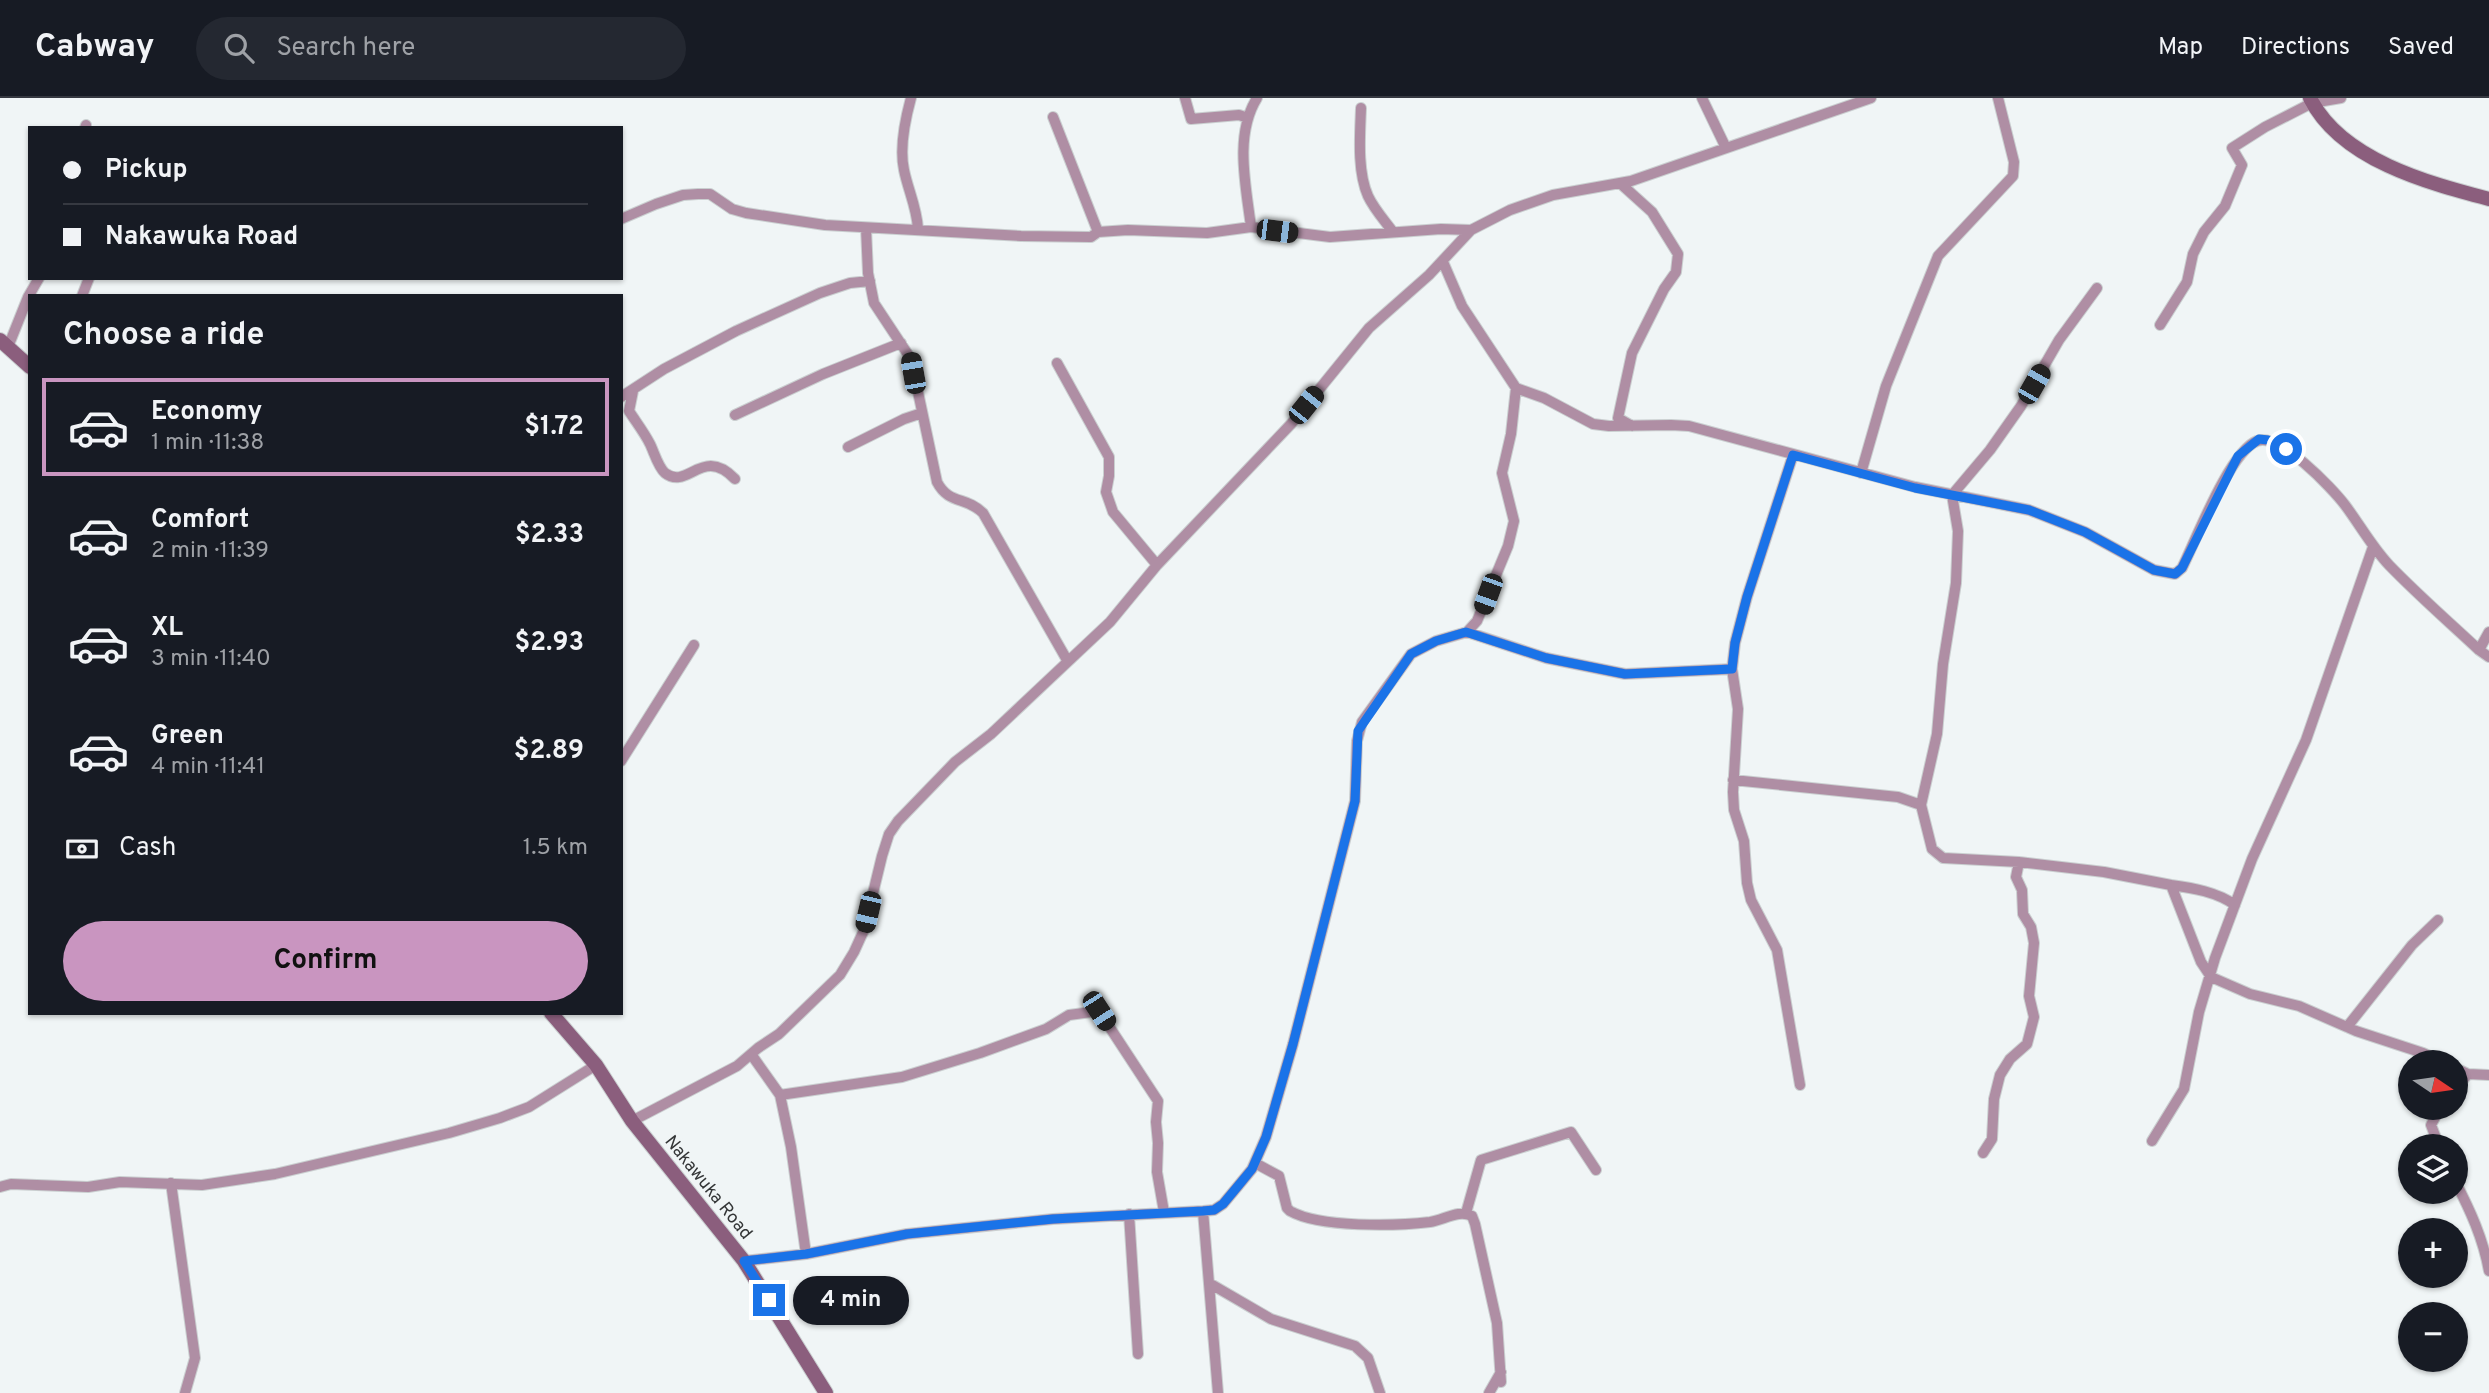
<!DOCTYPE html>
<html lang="en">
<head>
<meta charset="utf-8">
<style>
  body { margin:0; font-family:Overpass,sans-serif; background:#242831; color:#f1f3f6; height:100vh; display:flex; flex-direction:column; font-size:26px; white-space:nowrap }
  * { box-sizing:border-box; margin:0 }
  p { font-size:23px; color:#9ea1a6 }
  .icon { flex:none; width:38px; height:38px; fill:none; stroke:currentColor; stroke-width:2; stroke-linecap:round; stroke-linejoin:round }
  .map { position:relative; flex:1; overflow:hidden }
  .drawer { position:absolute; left:28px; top:196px; width:595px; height:721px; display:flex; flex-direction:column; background:#171b24; border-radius:0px; box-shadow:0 2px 5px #0004 }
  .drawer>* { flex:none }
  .hud { position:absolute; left:28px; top:28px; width:595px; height:154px; border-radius:0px; box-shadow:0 2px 5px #0004; display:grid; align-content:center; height:154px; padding:0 35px; background:#171b24 }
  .needle { width:46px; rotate:103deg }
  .tools { position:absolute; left:2398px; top:952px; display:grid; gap:14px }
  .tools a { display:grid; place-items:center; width:70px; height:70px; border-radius:50%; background:#171b24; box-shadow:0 2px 5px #0004; font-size:35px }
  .end { position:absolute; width:32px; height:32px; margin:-16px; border:9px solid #1a73e8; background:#fff; box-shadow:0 0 0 4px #fff }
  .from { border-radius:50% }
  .bubble { position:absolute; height:49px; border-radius:24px; background:#171b24; box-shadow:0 2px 5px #0004; font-size:23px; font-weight:700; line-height:49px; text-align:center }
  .car { position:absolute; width:21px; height:42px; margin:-21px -10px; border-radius:9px; box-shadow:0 0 5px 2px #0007; background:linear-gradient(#222 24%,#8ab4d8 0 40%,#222 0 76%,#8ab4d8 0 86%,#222 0) }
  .hud b { display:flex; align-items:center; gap:24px; height:66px; font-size:26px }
  .hud b+b { border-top:2px solid #363941 }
  .hud i { width:18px; height:18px; background:#f1f3f6 }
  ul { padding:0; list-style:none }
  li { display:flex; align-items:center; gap:21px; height:98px; margin:0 14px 10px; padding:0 21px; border:4px solid transparent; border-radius:0px }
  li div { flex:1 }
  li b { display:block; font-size:26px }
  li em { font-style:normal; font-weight:700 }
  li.current { border-color:#c995c0 }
  li>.icon { width:63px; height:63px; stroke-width:1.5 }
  h2 { padding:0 35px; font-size:32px; line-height:84px }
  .pay { display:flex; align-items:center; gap:18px; height:77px; padding:0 35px; font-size:26px }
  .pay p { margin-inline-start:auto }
  .cta { display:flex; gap:14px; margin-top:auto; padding:14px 35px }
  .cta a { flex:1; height:80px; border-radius:42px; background:#c995c0; color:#111; font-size:28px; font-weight:700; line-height:80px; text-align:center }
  header { display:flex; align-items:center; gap:42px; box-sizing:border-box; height:98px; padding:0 35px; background:#171b24; border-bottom:2px solid #363941 }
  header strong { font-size:33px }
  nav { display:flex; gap:38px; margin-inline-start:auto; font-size:24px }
  .search { width:490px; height:63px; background:#242831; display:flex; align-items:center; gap:18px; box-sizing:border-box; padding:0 24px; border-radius:38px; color:#9ea1a6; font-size:26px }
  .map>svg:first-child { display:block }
</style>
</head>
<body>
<header>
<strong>Cabway</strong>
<div class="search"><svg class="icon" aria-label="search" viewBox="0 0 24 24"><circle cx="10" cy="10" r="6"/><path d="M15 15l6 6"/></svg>Search here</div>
<nav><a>Map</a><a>Directions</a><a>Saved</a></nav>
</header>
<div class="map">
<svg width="2489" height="1295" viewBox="0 0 2489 1295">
  <rect width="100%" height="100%" fill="#f0f5f6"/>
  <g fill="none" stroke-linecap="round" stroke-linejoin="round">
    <defs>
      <path id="street" d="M 911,0 C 905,22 899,49 904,72 C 908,92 917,110 918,131
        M 1185,0 L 1191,21 L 1239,17 L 1248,20
        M 1702,0 L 1726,50
        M 1361,10 C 1360,37 1357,73 1368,98 C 1374,111 1385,123 1393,134
        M 1053,19 L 1098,134
        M 85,30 L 86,27
        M 1621,86 L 1652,114 L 1678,156 L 1676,174 L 1664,191 L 1632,255 L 1618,320 L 1632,328
        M 621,121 L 656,106 L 683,97 L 698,96 L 710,96 L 732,111 L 746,115 L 825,127 L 1021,138 L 1091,139 L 1098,134 L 1128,132 L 1207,135 L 1251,129 L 1330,139 L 1441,131 L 1471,132
        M 1251,129 C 1246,88 1234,37 1257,0
        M 866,130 L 868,175 L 874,205 L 911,261 L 937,384 C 949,407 966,398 983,415 L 1067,562
        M 1443,164 L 1462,208 L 1516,290 L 1544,300 L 1593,326 L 1609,328 L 1671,327 L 1689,328 L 1915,389 L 2029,412 L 2085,434 L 2154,472 L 2175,476 L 2182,470 C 2196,442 2230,353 2257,343 C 2279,334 2332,390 2345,407 C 2360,427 2372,449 2389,467 C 2418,497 2449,524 2479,552 L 2489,559
        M 82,198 L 89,180
        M 2160,227 L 2187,184 L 2193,156 L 2204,134 L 2225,108 L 2242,67 L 2232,50 L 2265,29 L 2312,5 L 2341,0
        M 8,249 L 28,199 L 39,180
        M 1057,265 L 1109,359 L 1109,378 L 1106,394 L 1113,414 L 1157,467
        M 633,293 L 629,313 C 636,324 644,334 650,346 C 654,354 658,369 665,375 C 688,393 702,347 735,381
        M 621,299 L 664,271 L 736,233 L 820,195 L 850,185 L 870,183
        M 735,317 L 823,276 L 901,245
        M 848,349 L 904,321 L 922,315
        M 1793,357 L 1747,499 L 1735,545 L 1732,571 L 1738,611 L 1733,694 L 1734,712 L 1744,743 L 1747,785 L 1751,802 L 1777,852 L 1800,987
        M 1861,375 L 1886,288 L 1938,158 L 2013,78 L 2014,64 L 1998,0
        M 1467,534 L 1546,560 L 1625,576 L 1732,571
        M 2479,552 L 2489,534
        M 621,663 L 694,547
        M 1733,682 L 1898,699 L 1921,707 L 1932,751 L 1943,760 L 2019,764 L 2104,774 L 2171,787 L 2201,864 L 2211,879 L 2250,896 L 2299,908 L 2356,933 L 2423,955 L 2442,964
        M 1921,707 L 1937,636 L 1943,566 L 1956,485 L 1958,433 L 1952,397 L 1990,352 L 2021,308 L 2059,242 L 2097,190
        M 2171,787 C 2193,790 2217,794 2235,807
        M 2347,929 L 2412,847 L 2438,822
        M 751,956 L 780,997 L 791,1049 L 806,1156
        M 2455,970 L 2468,976 L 2489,977
        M 2455,991 L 2468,976
        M 780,997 L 902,979 L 980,955 L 1046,931 L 1069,917 L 1099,913 L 1158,1003 L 1156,1024 L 1158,1045 L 1157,1074 L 1164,1114
        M 632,1023 L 737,968 L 758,950 L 779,936 L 840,877 L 854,854 L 864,832 L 882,758 L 889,736 L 898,723 L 955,664 L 991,636 L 1110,524 L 1157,467 L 1291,326 L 1369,230 L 1429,177 L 1471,132 L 1510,112 L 1553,97 L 1631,83 L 1871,0
        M 2152,1043 L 2184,991 L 2199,914 L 2215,860 L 2252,761 L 2306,642 L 2373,449
        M 2439,1048 L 2431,1027 L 2440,1010
        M 1983,1055 L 1992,1041 L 1994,1001 L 2000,977 L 2010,961 L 2027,946 L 2034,919 L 2029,898 L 2034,845 L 2031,829 L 2023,816 L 2022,792 L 2016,779 L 2019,764
        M 1255,1065 L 1279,1078 L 1287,1110 L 1290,1113 C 1320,1130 1396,1128 1430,1124 C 1444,1122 1459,1111 1472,1118 L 1475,1126 L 1497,1225 L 1501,1284
        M 2455,1083 C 2470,1112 2483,1140 2489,1173
        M 171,1085 L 195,1260 L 185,1295
        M 0,1089 L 11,1086 L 88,1089 L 120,1084 L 202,1087 L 275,1076 L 449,1035 L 500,1020 L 529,1009 L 596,967
        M 1203,1113 L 1218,1295
        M 1466,1115 L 1481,1062 L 1571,1034 L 1596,1072
        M 1129,1116 L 1138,1256
        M 744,1163 L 806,1156 L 907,1136 L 1053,1121 L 1203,1113 L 1214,1112 L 1223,1106 L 1238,1088 L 1252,1071 L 1266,1039 L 1293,946 L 1355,703 L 1357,643 L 1362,624 L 1411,556 L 1436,543 L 1467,534 L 1477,523 L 1508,448 L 1514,423 L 1502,375 L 1511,336 L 1516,290
        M 1209,1185 L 1271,1221 L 1355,1248 L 1368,1260 L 1380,1295
        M 1489,1295 L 1501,1274"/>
      <path id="secondary" d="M 2310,0 C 2341,62 2428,85 2489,101
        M 0,242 L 30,269
        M 551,915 L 596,967 L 632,1023 L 744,1163 L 826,1295"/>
    </defs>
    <use href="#street" stroke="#cacfd0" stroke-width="12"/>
    <use href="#secondary" stroke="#cacfd0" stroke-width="16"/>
    <use href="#street" stroke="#af8ea4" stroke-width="10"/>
    <use href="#secondary" stroke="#8b5e7d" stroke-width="14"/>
  </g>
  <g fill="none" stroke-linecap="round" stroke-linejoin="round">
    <path stroke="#1a73e8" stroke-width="9" d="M 769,1202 L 744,1163 L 806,1156 L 907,1136 L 1053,1121 L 1203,1113 L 1214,1112 L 1223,1106 L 1238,1088 L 1252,1071 L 1266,1039 L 1293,946 L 1355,703 L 1358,633 L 1411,556 L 1436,543 L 1466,534 L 1546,560 L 1625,576 L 1732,571 L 1735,545 L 1747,499 L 1793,357 L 1915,390 L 2029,412 L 2085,434 L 2154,472 L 2175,476 L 2182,470 L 2238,358 L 2259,341 L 2268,342 L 2286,351"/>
  </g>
  <g text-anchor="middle" stroke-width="6" stroke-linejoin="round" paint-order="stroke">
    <g font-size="18" fill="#343637" stroke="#f0f5f6">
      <text transform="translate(709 1089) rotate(51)" y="6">Nakawuka Road</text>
    </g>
  </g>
</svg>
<div class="tools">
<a><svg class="needle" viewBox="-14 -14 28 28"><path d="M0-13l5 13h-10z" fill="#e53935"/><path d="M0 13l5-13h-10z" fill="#9ea1a6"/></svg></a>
<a><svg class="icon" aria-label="layers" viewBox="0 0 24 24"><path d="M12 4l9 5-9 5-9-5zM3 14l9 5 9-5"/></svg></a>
<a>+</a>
<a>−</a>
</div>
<i class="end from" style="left:2286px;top:351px"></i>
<i class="end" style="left:769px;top:1202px"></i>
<div class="bubble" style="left:793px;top:1178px;width:116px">4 min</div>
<i class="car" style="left:1277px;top:133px;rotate:97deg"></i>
<i class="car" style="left:913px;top:275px;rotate:350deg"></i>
<i class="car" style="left:2034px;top:286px;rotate:30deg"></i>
<i class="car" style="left:1306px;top:307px;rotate:39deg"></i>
<i class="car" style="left:1488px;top:496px;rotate:200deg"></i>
<i class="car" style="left:868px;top:814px;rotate:193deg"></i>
<i class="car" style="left:1099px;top:913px;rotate:147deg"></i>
<div class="hud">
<b><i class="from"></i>Pickup</b>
<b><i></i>Nakawuka Road</b>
</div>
<section class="drawer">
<h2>Choose a ride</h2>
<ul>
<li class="current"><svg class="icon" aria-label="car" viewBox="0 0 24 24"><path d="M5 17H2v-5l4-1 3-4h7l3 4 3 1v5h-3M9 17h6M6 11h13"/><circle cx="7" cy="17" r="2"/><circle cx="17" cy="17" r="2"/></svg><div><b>Economy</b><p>1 min · 11:38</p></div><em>$1.72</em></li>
<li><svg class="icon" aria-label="car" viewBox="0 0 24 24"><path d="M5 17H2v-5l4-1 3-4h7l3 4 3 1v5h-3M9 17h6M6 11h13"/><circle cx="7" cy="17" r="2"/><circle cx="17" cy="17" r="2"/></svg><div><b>Comfort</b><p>2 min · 11:39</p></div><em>$2.33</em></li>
<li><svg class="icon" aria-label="car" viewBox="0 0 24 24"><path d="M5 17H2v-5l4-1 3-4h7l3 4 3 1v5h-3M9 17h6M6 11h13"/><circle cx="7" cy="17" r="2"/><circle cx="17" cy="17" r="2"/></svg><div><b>XL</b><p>3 min · 11:40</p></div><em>$2.93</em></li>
<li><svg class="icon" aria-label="car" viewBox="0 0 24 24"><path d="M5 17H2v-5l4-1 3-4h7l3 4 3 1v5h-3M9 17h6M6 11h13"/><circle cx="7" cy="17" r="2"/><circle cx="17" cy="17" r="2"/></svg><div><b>Green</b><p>4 min · 11:41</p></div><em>$2.89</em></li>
</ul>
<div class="pay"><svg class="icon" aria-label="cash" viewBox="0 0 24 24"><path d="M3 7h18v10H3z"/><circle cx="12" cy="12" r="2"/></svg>Cash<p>1.5 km</p></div>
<div class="cta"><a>Confirm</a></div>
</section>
</div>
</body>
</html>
